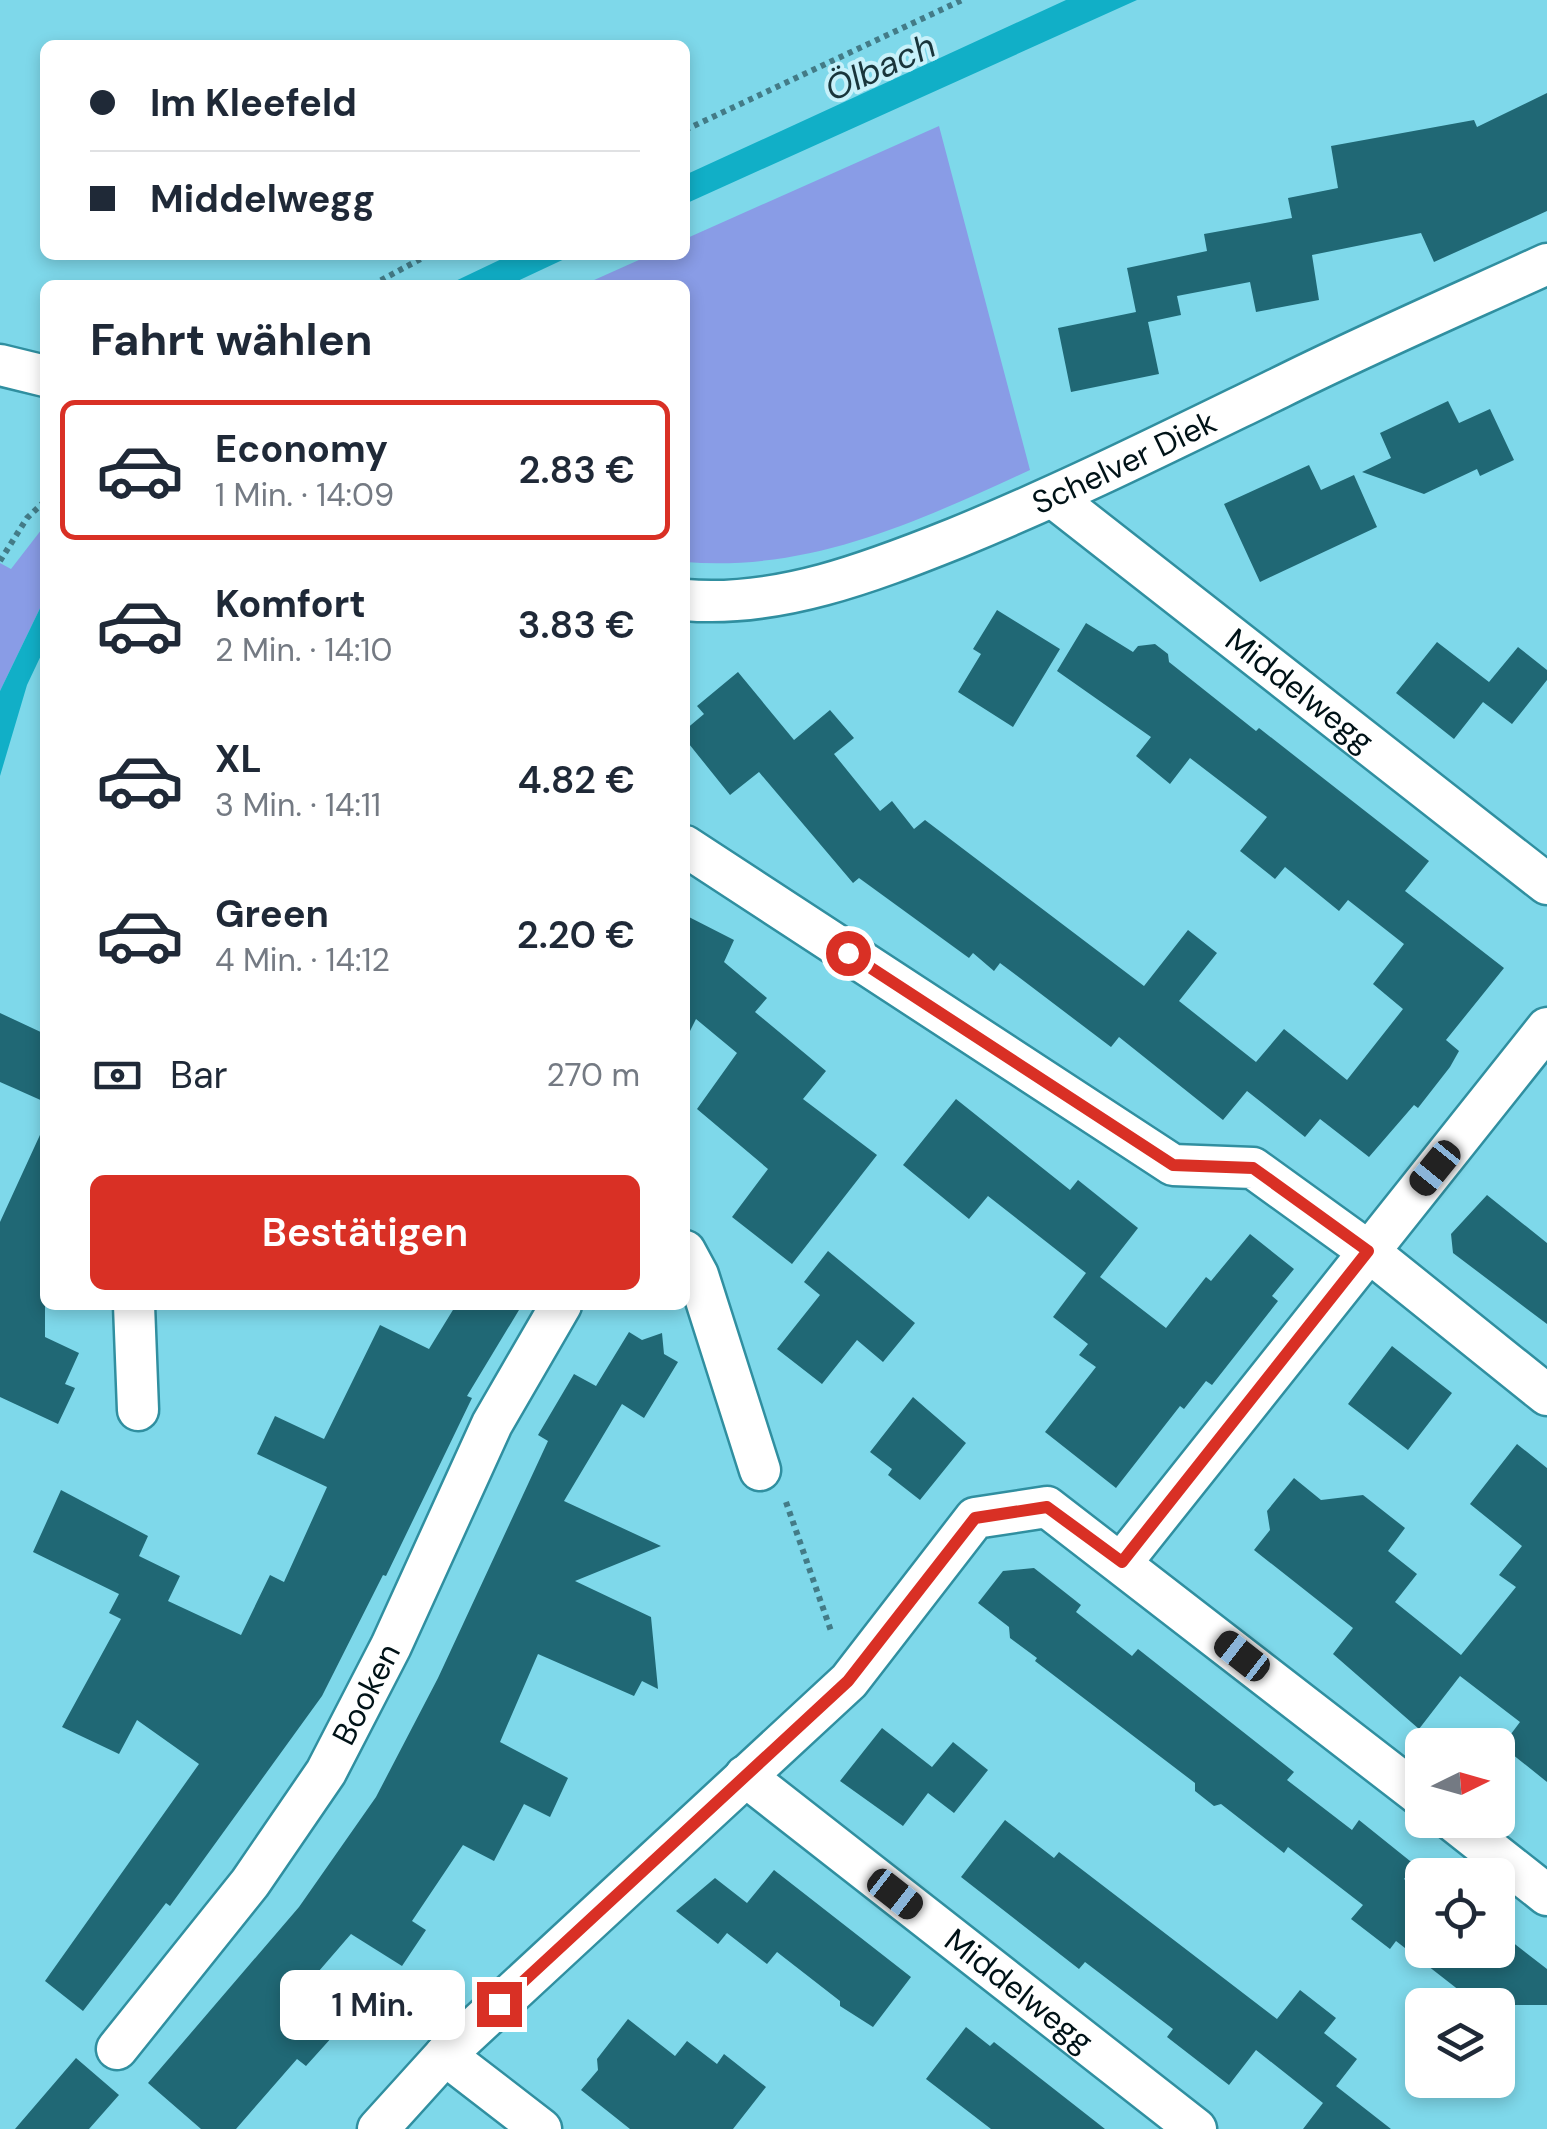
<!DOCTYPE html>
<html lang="de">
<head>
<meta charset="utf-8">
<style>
  body { margin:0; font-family:"DM Sans",sans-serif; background:#f2f2f3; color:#1f2937; height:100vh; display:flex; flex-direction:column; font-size:38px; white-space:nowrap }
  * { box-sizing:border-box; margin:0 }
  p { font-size:32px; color:#747a83 }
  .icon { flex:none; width:55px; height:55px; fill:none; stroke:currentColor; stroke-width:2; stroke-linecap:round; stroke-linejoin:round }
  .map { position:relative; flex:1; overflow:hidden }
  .sheet { position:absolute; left:40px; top:280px; width:650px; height:1030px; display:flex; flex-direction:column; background:#fff; border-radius:15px; box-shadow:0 5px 15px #0003 }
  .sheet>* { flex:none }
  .banner { position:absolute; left:40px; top:40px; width:650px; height:220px; border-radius:15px; box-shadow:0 5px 15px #0003; display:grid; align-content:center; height:220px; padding:0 50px; background:#fff }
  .needle { width:65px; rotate:85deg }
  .buttons { position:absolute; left:1405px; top:1728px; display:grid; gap:20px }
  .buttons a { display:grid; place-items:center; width:110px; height:110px; border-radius:15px; background:#fff; box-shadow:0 5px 15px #0003; font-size:50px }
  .end { position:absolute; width:45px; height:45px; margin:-22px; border:12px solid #d93025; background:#fff; box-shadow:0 0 0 5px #fff }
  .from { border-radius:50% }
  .bubble { position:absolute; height:70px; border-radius:15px; background:#fff; box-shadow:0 5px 15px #0003; font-size:32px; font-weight:600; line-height:70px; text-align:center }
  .car { position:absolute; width:30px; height:60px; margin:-30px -15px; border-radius:12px; box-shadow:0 0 8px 2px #0007; background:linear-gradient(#222 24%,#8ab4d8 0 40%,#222 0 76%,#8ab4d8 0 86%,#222 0) }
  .banner b { display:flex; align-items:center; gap:35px; height:95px; font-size:38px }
  .banner b+b { border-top:2px solid #e0e1e3 }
  .banner i { width:25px; height:25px; background:#1f2937 }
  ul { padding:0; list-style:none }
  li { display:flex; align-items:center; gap:30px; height:140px; margin:0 20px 15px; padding:0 30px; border:5px solid transparent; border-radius:15px }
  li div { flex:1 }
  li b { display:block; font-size:38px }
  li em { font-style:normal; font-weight:600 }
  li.active { border-color:#d93025 }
  li>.icon { width:90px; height:90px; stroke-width:1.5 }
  h2 { padding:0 50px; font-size:45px; line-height:120px }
  .pay { display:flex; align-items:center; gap:25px; height:110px; padding:0 50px; font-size:38px }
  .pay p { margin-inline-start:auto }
  .button { display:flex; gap:20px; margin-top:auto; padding:20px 50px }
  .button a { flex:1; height:115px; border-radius:15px; background:#d93025; color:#fff; font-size:40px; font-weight:600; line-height:115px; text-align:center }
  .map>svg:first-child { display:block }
</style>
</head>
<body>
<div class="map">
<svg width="1547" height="2129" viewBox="0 0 1547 2129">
  <rect width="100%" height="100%" fill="#7ed8ea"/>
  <path fill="#899ce6" d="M 939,126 L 1030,470 C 918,521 812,572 685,562 L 685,285 L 583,285 L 650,255 L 685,255 L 685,239 Z
    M 45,525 L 45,598 L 0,691 L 0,563 L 11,569 Z"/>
  <path fill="#11afc7" d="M 1066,0 L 1137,0 L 685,204 L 685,175 Z
    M 510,255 L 573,255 L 509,285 L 447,285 Z
    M 45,598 L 45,647 L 27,685 L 0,776 L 0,691 Z"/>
  <path fill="#206875" d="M 1547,93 L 1547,211 L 1434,262 L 1421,233 L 1312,255 L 1319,300 L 1256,312 L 1250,282 L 1177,296 L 1181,315 L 1148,322 L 1159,374 L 1071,392 L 1058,328 L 1136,312 L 1127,268 L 1207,251 L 1204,234 L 1292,218 L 1288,198 L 1338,188 L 1331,146 L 1474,120 L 1477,127 Z
    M 1448,401 L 1459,423 L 1490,409 L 1514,460 L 1480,476 L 1477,469 L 1424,494 L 1362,472 L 1391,458 L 1380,433 Z
    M 1309,465 L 1321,490 L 1354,475 L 1377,527 L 1260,582 L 1224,504 Z
    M 997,610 L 1060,649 L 1013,727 L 958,692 L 981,654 L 973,649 Z
    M 1086,623 L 1133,652 L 1138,646 L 1155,644 L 1168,654 L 1169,662 L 1256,731 L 1259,728 L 1429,861 L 1405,891 L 1504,968 L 1446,1040 L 1459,1051 L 1450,1067 L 1418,1108 L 1414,1105 L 1369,1157 L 1320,1119 L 1305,1137 L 1247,1091 L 1223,1120 L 1119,1037 L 1111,1047 L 1000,963 L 994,971 L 973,953 L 969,958 L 859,878 L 853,883 L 759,772 L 730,795 L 685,739 L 685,730 L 704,714 L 697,706 L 738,672 L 794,740 L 830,710 L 854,738 L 834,754 L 880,811 L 892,801 L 914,829 L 925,820 L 1144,986 L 1188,930 L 1217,953 L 1179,1001 L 1256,1062 L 1284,1029 L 1347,1080 L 1403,1009 L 1373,984 L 1404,944 L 1348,900 L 1339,911 L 1285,867 L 1275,879 L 1240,851 L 1267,817 L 1190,758 L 1170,784 L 1136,756 L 1151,737 L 1057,671 Z
    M 1437,642 L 1489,682 L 1518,647 L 1547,670 L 1547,680 L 1512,724 L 1483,702 L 1454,739 L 1396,693 Z
    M 685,915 L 734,940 L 724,962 L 767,998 L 755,1012 L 826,1071 L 803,1099 L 877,1155 L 792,1264 L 732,1217 L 768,1169 L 697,1109 L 737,1053 L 696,1019 L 685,1041 Z
    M 0,1013 L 45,1034 L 45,1102 L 0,1082 Z
    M 956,1099 L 1070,1190 L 1078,1180 L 1138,1228 L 1100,1277 L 1166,1328 L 1206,1277 L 1211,1281 L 1250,1234 L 1294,1269 L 1272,1296 L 1278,1301 L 1212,1385 L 1206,1381 L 1184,1409 L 1180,1406 L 1116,1488 L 1045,1432 L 1096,1367 L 1079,1355 L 1088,1344 L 1053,1317 L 1086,1273 L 988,1196 L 969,1219 L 903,1165 Z
    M 45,1124 L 45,1337 L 79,1353 L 65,1384 L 75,1388 L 58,1424 L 0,1397 L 0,1222 Z
    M 1487,1195 L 1547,1243 L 1547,1324 L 1453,1253 L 1451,1234 Z
    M 828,1251 L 915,1323 L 883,1362 L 857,1340 L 822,1384 L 777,1349 L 820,1295 L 804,1282 Z
    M 456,1305 L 522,1305 L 467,1396 L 472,1398 L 386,1576 L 383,1575 L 322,1696 L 170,1906 L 166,1903 L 83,2011 L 45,1981 L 199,1764 L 137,1720 L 119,1754 L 62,1727 L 121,1619 L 109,1613 L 119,1594 L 33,1552 L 61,1490 L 148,1536 L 139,1556 L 180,1576 L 168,1601 L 241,1635 L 270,1575 L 284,1582 L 327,1487 L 257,1454 L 275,1416 L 324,1439 L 380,1325 L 429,1349 Z
    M 629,1332 L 642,1340 L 662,1333 L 664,1354 L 678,1362 L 644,1418 L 622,1404 L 564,1501 L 661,1546 L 575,1581 L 651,1617 L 658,1689 L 642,1681 L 634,1696 L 538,1654 L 500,1742 L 568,1778 L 550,1817 L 524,1804 L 494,1861 L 463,1845 L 412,1921 L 426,1930 L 402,1966 L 351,1934 L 293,2001 L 333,2036 L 306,2066 L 297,2059 L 236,2129 L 201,2129 L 148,2083 L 299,1907 L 376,1797 L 438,1678 L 548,1441 L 538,1435 L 574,1374 L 596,1386 Z
    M 1392,1346 L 1452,1393 L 1408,1450 L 1348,1404 Z
    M 913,1397 L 966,1443 L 920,1500 L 888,1475 L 892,1469 L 870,1452 Z
    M 1517,1444 L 1547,1468 L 1547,1782 L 1502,1746 L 1520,1722 L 1460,1676 L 1419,1729 L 1333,1654 L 1353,1628 L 1254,1550 L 1270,1530 L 1267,1511 L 1294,1478 L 1321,1500 L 1363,1495 L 1405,1528 L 1388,1551 L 1417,1574 L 1395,1602 L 1461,1655 L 1516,1587 L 1499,1575 L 1522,1546 L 1470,1504 Z
    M 1034,1568 L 1081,1605 L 1076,1612 L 1132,1656 L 1138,1649 L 1294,1772 L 1287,1780 L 1352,1830 L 1359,1820 L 1415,1865 L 1404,1879 L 1422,1893 L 1422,1950 L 1498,1950 L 1498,1931 L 1547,1969 L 1547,2005 L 1478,2005 L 1396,1941 L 1390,1949 L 1351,1919 L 1363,1905 L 1288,1847 L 1284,1853 L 1221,1804 L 1214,1806 L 1195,1791 L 1195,1783 L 1035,1661 L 1037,1658 L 1010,1638 L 1009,1627 L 978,1603 L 1003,1571 Z
    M 882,1728 L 932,1767 L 953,1742 L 988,1770 L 954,1813 L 928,1793 L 903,1826 L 840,1781 Z
    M 1005,1820 L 1054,1858 L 1059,1852 L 1277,2019 L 1300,1990 L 1336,2018 L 1324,2033 L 1357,2059 L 1323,2103 L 1256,2050 L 1229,2085 L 1167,2037 L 1173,2029 L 1085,1962 L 1079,1969 L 961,1877 Z
    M 774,1870 L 911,1977 L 873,2027 L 840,2006 L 840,2001 L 777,1952 L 767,1964 L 727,1933 L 718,1944 L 676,1911 L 715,1878 L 747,1903 Z
    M 628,2019 L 675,2056 L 687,2041 L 717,2064 L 724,2054 L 766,2087 L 733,2129 L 630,2129 L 581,2090 L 598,2070 L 597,2059 Z
    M 966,2027 L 990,2046 L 994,2042 L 1105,2129 L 991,2129 L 926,2079 Z
    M 76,2058 L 119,2095 L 89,2129 L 15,2129 Z
    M 1336,2086 L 1391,2129 L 1303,2129 Z"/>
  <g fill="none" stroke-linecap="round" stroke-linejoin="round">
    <defs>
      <g id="street">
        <path d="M 0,365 L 45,376"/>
        <path id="s1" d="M 1054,498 L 1547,884"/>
        <path id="s2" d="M 685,600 C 778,608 871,572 956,538 C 1066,493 1172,440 1279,388 C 1367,344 1457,305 1547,264"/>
        <path d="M 685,846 L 1173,1165 L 1253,1168 L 1368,1251 L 1547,1395"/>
        <path d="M 685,1251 L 698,1275 L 760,1470"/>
        <path d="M 134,1305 L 138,1410"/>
        <path d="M 1122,1562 L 1547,1028"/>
        <path id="s3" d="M 745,1776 L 1196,2129"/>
        <path d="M 1452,1820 L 1547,1895"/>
        <path id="s4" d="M 117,2049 L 250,1883 L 326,1772 L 391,1646 L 492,1424 L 561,1305"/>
        <path d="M 445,2055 L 541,2129"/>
        <path d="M 378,2129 L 445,2055 L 849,1681 L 975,1518 L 1047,1507 L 1422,1797"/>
      </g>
    </defs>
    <use href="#street" stroke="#308fa0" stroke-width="45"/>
    <path stroke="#437b87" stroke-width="6" stroke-dasharray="5 5" stroke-linecap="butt" d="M 685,130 L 962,0
      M 372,285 L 428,255
      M 0,561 L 27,518 L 45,501
      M 786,1502 L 831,1631"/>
    <use href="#street" stroke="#fff" stroke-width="40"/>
  </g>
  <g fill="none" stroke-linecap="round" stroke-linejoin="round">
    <path stroke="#d93025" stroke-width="12" d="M 499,2004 L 848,1681 L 975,1518 L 1047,1507 L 1122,1562 L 1368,1251 L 1253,1168 L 1173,1165 L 848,953"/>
  </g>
  <g text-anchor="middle" stroke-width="8" stroke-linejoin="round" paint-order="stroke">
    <g font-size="32" fill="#001217" stroke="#c7f1fa">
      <text dy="11" stroke="none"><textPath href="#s2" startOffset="465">Schelver Diek</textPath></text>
      <text dy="11" stroke="none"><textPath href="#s1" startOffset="312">Middelwegg</textPath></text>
      <text dy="11" stroke="none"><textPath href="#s4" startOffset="435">Booken</textPath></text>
      <text dy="11" stroke="none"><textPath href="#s3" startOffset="348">Middelwegg</textPath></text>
    </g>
    <g font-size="35" font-style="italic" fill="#19353b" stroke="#c7f1fa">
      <text transform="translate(880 67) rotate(-24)" y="12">Ölbach</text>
    </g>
  </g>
</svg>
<div class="buttons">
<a><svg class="needle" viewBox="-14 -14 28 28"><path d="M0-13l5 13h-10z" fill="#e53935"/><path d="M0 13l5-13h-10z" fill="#747a83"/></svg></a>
<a><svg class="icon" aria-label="locate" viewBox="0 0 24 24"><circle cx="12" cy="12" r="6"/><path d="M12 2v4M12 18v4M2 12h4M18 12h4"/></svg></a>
<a><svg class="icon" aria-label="layers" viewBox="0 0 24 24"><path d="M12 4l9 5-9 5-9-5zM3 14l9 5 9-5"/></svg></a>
</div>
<i class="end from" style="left:848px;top:953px"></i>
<i class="end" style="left:499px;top:2004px"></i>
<div class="bubble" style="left:280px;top:1970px;width:185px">1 Min.</div>
<i class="car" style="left:1435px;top:1168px;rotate:219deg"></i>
<i class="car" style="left:1242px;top:1656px;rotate:308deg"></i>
<i class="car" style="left:895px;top:1894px;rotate:128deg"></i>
<div class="banner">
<b><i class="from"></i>Im Kleefeld</b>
<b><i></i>Middelwegg</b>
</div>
<section class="sheet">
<h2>Fahrt wählen</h2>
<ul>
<li class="active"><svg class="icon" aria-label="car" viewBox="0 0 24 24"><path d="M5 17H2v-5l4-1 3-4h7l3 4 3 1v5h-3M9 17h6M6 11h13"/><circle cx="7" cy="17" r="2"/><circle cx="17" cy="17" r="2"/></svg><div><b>Economy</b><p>1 Min. · 14:09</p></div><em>2.83 €</em></li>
<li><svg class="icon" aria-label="car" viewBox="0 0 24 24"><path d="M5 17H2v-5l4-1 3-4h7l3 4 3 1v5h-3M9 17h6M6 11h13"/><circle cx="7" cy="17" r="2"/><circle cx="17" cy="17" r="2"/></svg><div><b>Komfort</b><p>2 Min. · 14:10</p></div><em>3.83 €</em></li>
<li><svg class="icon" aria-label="car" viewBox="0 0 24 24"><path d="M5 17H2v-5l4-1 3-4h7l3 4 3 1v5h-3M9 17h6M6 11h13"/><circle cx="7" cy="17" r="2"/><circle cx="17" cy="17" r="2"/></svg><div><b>XL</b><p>3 Min. · 14:11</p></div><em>4.82 €</em></li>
<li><svg class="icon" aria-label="car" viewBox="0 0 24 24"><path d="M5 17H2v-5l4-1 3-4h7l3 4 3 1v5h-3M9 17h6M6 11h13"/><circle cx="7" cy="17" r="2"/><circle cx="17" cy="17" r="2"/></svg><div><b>Green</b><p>4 Min. · 14:12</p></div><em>2.20 €</em></li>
</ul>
<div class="pay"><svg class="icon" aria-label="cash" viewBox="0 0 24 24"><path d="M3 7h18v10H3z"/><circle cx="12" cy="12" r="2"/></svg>Bar<p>270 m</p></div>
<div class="button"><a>Bestätigen</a></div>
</section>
</div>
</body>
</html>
